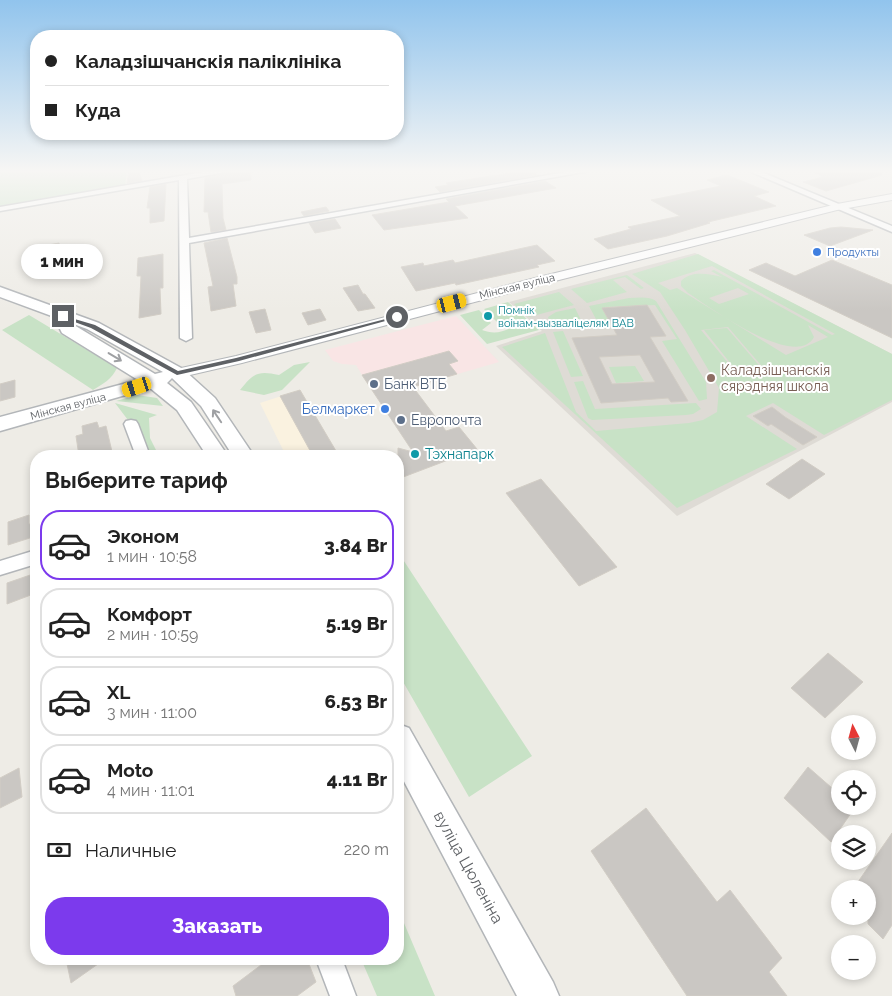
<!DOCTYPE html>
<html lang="ru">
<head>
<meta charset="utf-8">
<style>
  body { margin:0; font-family:Raleway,sans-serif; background:#f2f2f2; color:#222; height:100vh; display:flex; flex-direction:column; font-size:19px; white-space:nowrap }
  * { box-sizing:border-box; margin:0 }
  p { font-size:16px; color:#767676 }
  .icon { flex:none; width:28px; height:28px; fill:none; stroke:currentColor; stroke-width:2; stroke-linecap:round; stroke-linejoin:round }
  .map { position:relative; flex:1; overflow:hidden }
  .details { position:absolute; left:30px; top:450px; width:374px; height:515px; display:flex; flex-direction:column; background:#fff; border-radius:20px; box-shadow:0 2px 8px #0003 }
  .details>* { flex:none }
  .top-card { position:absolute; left:30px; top:30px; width:374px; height:110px; border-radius:20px; box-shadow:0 2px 8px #0003; display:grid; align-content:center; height:110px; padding:0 15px; background:#fff }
  .needle { width:32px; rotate:354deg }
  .fabs { position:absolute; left:831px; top:715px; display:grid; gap:10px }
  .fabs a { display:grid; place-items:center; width:45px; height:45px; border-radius:50%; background:#fff; box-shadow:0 2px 8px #0003; font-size:25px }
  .end { position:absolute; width:22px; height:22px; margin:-11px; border:6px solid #5e6165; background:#fff; box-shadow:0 0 0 2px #fff }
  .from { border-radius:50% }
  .bubble { position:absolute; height:35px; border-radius:18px; background:#fff; box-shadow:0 2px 8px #0003; font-size:16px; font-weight:800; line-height:35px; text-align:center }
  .car { position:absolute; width:15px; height:30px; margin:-15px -8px; border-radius:6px; box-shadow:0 0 4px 1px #0007; background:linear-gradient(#f5c518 24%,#345 0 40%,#f5c518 0 76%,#345 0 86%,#f5c518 0) }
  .top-card b { display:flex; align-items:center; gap:18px; height:48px; font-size:19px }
  .top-card b+b { border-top:1px solid #e0e0e0 }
  .top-card i { width:12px; height:12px; background:#222 }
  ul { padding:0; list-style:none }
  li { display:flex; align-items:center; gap:15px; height:70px; margin:0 10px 8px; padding:0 5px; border:2px solid #e0e0e0; border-radius:20px }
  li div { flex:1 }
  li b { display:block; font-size:19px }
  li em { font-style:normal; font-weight:800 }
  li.on { border-color:#7c3aed }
  li>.icon { width:45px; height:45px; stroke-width:1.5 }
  h2 { padding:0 15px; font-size:22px; line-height:60px }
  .pay { display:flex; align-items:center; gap:12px; height:55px; padding:0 15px; font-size:19px }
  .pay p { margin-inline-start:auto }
  .button { display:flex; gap:10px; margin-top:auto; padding:10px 15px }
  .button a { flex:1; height:58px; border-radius:20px; background:#7c3aed; color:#fff; font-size:20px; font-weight:800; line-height:58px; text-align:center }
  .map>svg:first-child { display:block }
</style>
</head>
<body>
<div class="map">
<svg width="892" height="996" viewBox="0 0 892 996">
  <rect width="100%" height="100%" fill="#eeece6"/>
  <path fill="#faf2e0" d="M 300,390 L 339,456 L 286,456 L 260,403 Z"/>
  <path fill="#dedbd5" d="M 695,253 L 892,354 L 892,402 L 677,516 L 496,346 L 542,331 L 509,302 Z"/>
  <path fill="#f9e5e5" d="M 456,316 L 499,362 L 413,387 L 398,365 L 362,375 L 356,365 L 342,364 L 333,361 L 325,350 Z"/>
  <path fill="#c8e2c6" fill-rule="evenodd" d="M 0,171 L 127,171 L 125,187 L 0,207 Z
    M 698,254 L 892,354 L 892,400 L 824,435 L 773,403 L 746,416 L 797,449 L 677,508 L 502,347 L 545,333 L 576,412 L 596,431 L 689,423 L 703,420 L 717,412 L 719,388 L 685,330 L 660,292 L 632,274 ZM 712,266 L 835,334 L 832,335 L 714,270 L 711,271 L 722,277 C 709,274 692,270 681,281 L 681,286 L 688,293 C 708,306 796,371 814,337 L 808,325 L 828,337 L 786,355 L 677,288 L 670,290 L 658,283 ZM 738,288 L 749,294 L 719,304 L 709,298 ZM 728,327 L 766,371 L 738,375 L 701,330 Z
    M 627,275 L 644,288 L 641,289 L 625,277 L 613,280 L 627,292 L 587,303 L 571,289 Z
    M 559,292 L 574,305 L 529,317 L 514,304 Z
    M 629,298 C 638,298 649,296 656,301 L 706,382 L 707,399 L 699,401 L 662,341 L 677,339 L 655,305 L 605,307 L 612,321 L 597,321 L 589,306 Z
    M 508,302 L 539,330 L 487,344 L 460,315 L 479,310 L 491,323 L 482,330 C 492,334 501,333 510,328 L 512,322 L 497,322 L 484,309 Z
    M 575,308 L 582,322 L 550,324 L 548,317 L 556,312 Z
    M 29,315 L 117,368 C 112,379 103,384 93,390 L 2,330 Z
    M 727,328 L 763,370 L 738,373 L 704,330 Z
    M 563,331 L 583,376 L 571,377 L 553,332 Z
    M 310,362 L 282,390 L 264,395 L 240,390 C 253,374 257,370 279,375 L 294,365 Z
    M 635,366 L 644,381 L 616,383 L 609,367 Z
    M 583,381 L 595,409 L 696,403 L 701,409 L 693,414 L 686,415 L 592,420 L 588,418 L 574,382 Z
    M 137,395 L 157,398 L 163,406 L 116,401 Z
    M 115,403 L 157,415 L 149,418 L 150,438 L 159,456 L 143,456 L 131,424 Z
    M 398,552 L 532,756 L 469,797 L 398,673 Z
    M 398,909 L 435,996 L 377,996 L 361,959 L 398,959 Z"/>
  <path fill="#cac7c3" stroke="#d2cdc5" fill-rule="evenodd" d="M 129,171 L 139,171 L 142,181 L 127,183 Z
    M 233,171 L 251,171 L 251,180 L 222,184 L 223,218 L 226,230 L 211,232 L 208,212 L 204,212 L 205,178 Z
    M 523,171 L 532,171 L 537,175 L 440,192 L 435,187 L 448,185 L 446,183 Z
    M 812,171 L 881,171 L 882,175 L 826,191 L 803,182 L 823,177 Z
    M 727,175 L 769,192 L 754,196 L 776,206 L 708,222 L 710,223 L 667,236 L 608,249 L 594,239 L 631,229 L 628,227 L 680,216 L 651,200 L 721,186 L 707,180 Z
    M 545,181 L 556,188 L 455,206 L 468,218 L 384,230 L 372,215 L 449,202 L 446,199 Z
    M 166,184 L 164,221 L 150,223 L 150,208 L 147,208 L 150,187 Z
    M 326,207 L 329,211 L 304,216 L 301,212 Z
    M 335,219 L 341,228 L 315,233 L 309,223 Z
    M 841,227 L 873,230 L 830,246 L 804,235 L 830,228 Z
    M 227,238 L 237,277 L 237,284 L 233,284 L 236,306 L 211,311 L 208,287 L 213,286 L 204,243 Z
    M 59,243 L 62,269 L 46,272 L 43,246 Z
    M 537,245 L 555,261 L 537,265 L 539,267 L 456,285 L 455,283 L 416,291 L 401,267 L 423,263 L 424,266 L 453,260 L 455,263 Z
    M 163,254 L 163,288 L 160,288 L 161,314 L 139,318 L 141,276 L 137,276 L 138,258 Z
    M 832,260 L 892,285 L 892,338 L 749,270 L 766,263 L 795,276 Z
    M 358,285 L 363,294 L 365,294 L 375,308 L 358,311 L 343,288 Z
    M 647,305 L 666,336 L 650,337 L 688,401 L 671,402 L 668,398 L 601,403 L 572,338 L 617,335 L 602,308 ZM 640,355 L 655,382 L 612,384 L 599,357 Z
    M 265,309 L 271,330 L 256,333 L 249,312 Z
    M 320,309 L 326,320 L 308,325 L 302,313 Z
    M 449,351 L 458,361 L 449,364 L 457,374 L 413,387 L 446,431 L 459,427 L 477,449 L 398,479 L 398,448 L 413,452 L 362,375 Z
    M 15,380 L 15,397 L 0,401 L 0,384 Z
    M 300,390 L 339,456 L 313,456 L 280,396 Z
    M 772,407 L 785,417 L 817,437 L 803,445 L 771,424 L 768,426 L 753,416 Z
    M 97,422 L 99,428 L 106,426 L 113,456 L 79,456 L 76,436 L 83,434 L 82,426 Z
    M 802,459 L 825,474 L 789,499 L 766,484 Z
    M 541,479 L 617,567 L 579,586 L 506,493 Z
    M 29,515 L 29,524 L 36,524 L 36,536 L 8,545 L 8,522 Z
    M 36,573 L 36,593 L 7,604 L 7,583 Z
    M 828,653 L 863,682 L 825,718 L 791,688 Z
    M 808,767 L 840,795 L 840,806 L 856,806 L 831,842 L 784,798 Z
    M 19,768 L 22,797 L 0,808 L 0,778 Z
    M 646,808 L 717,902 L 730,890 L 782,958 L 769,972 L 787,996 L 687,996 L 591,851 Z
    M 892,833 L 892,925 L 883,939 L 868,924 L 868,889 L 853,889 Z
    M 66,959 L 105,959 L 71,983 Z
    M 269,959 L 307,959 L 316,982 L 297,996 L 236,996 L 233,986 Z"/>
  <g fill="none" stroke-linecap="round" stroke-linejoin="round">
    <defs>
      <path id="minor" d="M 209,171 L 231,171 L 187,179 L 189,238 L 571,171 L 589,171 L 189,243 L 192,338 L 186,341 L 180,338 L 179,180 L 0,211 L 0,207 Z
        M 749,171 L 759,171 L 892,226 L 892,232 Z
        M 131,420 L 136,421 L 138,424 L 150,456 L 136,456 L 124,424 L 126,421 Z
        M 36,550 L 36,564 L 0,575 L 0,561 Z
        M 316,959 L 342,959 L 356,996 L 330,996 Z"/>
      <path id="tertiary" d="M 892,194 L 892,200 L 837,210 L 547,283 L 242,363 L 177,378 L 172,376 L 169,373 L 172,370 L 236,356 L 539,277 L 837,204 Z"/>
      <path id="secondary" d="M 0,287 L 99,323 L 183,369 L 215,398 L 254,456 L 233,456 L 201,406 L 172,378 L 167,383 L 191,402 L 228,456 L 207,456 L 177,410 L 150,388 L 0,431 L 0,417 L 138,380 L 62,333 L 60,329 L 62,325 L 74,325 L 155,374 L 163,372 L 87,329 L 0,297 Z
        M 398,724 L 409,728 L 553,982 L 559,996 L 517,996 L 398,770 Z"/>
    </defs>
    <use href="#minor" stroke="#b3b6b9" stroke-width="3"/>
    <use href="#tertiary" stroke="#b3b6b9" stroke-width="2"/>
    <use href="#secondary" stroke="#b3b6b9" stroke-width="3"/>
    <use href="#minor" fill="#fff" fill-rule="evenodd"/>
    <use href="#tertiary" fill="#fff" fill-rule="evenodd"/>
    <use href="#secondary" fill="#fff" fill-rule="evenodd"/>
  </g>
  <defs><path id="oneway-shaft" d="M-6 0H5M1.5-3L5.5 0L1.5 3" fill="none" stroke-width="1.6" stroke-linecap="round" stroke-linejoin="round" transform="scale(1.25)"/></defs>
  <g stroke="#9ea0a3">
    <use href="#oneway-shaft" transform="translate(115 357) rotate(31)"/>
    <use href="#oneway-shaft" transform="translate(217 416) rotate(-124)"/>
  </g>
  <linearGradient id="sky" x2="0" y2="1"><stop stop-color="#91c4ed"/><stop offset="0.55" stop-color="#f7f6f4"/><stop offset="1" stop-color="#f7f6f4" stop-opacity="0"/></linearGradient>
  <rect width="892" height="311" fill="url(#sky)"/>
  <path fill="#5e6165" d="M 61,315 L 95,325 L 178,371 L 236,358 L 397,316 L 400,317 L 239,361 L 177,375 L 91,328 L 61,317 Z"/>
  <g fill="#3f7fe0" stroke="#fff" stroke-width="2">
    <circle cx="817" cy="252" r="5"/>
    <circle cx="385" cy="409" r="5"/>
  </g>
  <g fill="#0f9aa8" stroke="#fff" stroke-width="2">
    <circle cx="488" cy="316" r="5"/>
    <circle cx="415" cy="454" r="5"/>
  </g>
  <circle fill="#8d6e63" stroke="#fff" stroke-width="2" cx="711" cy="378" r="5"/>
  <g fill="#5c6f8a" stroke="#fff" stroke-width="2">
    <circle cx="374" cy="384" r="5"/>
    <circle cx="401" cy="420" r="5"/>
  </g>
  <g text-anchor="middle" stroke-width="4" stroke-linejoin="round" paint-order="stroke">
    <g font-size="11" fill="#366cbe" stroke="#fff" text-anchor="start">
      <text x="827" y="256">Продукты</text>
    </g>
    <g font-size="11" fill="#5e6165" stroke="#fff">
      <text transform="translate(517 286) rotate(-14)" y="4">Мінская вуліца</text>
      <text transform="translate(68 406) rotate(-15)" y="4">Мінская вуліца</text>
    </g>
    <g font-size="11" fill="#0d838f" stroke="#fff" text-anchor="start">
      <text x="498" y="314">Помнік<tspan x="498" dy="13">воінам-вызваліцелям ВАВ</tspan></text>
    </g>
    <g font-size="14" fill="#785e54" stroke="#fff" text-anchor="start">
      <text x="721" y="375">Каладзішчанскія<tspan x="721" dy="16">сярэдняя школа</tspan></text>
    </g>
    <g font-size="14" fill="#4e5e75" stroke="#fff" text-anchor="start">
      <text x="384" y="389">Банк ВТБ</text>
      <text x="411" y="425">Европочта</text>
    </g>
    <g font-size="14" fill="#366cbe" stroke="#fff" text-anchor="end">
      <text x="375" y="414">Белмаркет</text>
    </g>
    <g font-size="14" fill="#0d838f" stroke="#fff" text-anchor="start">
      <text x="425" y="459">Тэхнапарк</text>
    </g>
    <g font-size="16" fill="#5e6165" stroke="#fff">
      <text transform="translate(469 867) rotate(61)" y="6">вуліца Цюленіна</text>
    </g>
  </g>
</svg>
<div class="fabs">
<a><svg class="needle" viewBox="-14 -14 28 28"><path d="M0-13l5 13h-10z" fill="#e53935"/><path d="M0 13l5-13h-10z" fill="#767676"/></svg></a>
<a><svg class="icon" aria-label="locate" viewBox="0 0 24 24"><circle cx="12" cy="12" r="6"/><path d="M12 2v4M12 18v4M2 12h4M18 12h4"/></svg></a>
<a><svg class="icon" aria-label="layers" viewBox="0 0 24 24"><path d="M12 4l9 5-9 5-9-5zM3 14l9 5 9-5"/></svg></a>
<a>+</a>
<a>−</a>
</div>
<i class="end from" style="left:397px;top:317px"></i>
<i class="end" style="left:63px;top:316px"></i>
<div class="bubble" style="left:21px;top:244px;width:82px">1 мин</div>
<i class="car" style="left:452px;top:303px;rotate:76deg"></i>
<i class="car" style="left:137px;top:387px;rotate:252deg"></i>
<div class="top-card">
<b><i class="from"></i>Каладзішчанскія паліклініка</b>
<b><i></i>Куда</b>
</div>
<section class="details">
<h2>Выберите тариф</h2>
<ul>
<li class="on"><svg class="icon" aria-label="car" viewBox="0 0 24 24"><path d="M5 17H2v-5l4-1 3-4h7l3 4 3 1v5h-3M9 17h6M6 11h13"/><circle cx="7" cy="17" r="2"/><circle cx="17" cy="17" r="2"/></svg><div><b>Эконом</b><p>1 мин · 10:58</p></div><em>3.84 Br</em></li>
<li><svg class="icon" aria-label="car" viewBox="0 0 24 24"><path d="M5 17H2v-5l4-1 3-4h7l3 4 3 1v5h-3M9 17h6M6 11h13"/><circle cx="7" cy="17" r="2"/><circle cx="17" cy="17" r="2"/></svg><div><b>Комфорт</b><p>2 мин · 10:59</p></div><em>5.19 Br</em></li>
<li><svg class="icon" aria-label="car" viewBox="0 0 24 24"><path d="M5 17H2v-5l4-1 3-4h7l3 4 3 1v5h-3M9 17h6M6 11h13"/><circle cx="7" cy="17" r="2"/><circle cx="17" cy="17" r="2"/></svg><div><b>XL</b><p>3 мин · 11:00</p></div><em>6.53 Br</em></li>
<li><svg class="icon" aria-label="car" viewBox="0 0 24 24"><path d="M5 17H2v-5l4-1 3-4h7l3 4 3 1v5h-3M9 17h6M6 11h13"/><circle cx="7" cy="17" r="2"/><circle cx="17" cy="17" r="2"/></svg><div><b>Moto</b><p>4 мин · 11:01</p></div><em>4.11 Br</em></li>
</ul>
<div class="pay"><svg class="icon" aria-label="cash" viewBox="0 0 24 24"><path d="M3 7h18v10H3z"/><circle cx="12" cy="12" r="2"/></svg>Наличные<p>220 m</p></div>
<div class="button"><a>Заказать</a></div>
</section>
</div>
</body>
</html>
